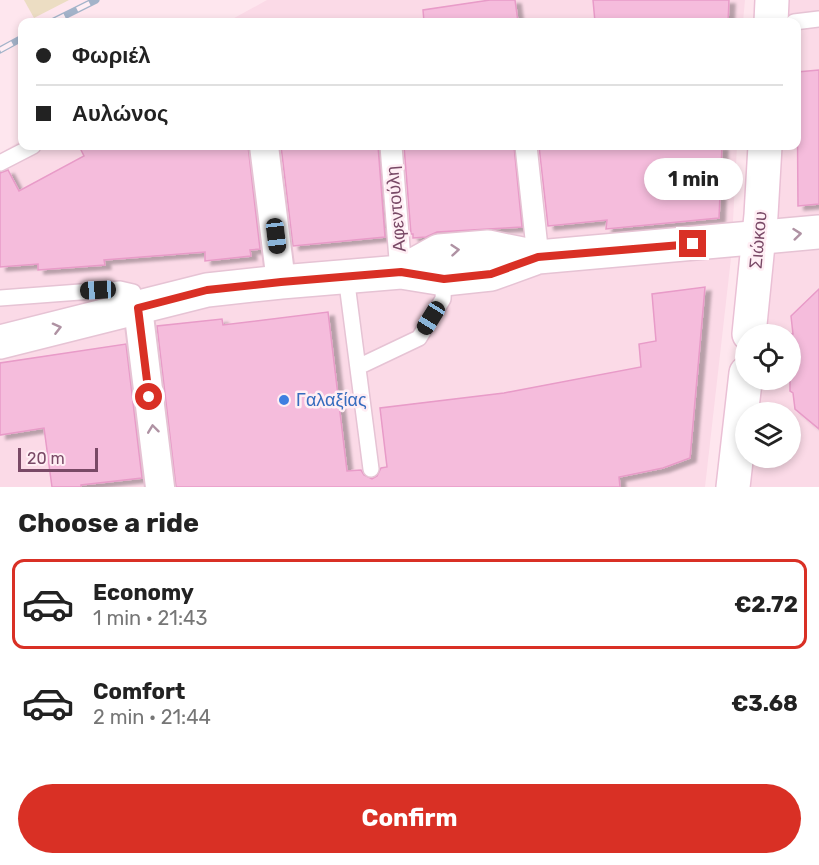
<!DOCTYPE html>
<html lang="en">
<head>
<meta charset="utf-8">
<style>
  body { margin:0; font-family:Rubik,sans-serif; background:#f2f2f2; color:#222; height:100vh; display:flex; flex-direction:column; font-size:22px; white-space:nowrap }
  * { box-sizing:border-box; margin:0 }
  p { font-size:20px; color:#767676 }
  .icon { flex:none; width:33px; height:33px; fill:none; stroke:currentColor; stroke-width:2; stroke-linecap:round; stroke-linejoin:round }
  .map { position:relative; height:487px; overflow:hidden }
  .panel { display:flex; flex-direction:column; background:#fff; flex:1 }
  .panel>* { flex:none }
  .hud { position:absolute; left:18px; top:18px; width:783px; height:132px; border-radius:12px; box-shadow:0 3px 9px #0003; display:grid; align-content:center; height:132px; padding:0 18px; background:#fff }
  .controls { position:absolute; left:735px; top:324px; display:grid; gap:12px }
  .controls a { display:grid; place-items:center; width:66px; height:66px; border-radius:50%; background:#fff; box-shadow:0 3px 9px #0003; font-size:30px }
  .scale { position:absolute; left:18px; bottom:15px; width:80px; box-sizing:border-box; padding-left:6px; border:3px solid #794966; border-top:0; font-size:16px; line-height:21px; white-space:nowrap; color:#794966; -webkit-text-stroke:4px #ffeef4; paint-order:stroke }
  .end { position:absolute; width:27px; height:27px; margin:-14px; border:8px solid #d93025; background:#fff; box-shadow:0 0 0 3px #fff }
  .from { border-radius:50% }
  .bubble { position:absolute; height:42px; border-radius:21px; background:#fff; box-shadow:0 3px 9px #0003; font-size:20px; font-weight:700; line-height:42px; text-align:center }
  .car { position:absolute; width:18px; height:36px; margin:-18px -9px; border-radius:8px; box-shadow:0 0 4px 2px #0007; background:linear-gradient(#222 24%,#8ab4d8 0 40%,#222 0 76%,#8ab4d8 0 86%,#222 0) }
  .hud b { display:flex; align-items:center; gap:21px; height:57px; font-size:22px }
  .hud b+b { border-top:2px solid #e0e0e0 }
  .hud i { width:15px; height:15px; background:#222 }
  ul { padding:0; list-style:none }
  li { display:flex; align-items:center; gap:18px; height:90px; margin:0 12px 9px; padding:0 6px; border:3px solid transparent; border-radius:12px }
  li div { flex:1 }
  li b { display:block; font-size:22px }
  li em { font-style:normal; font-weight:700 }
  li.current { border-color:#d93025 }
  li>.icon { width:54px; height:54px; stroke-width:1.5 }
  h2 { padding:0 18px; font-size:27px; line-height:72px }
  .button { display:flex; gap:12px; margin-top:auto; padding:12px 18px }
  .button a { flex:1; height:69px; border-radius:36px; background:#d93025; color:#fff; font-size:24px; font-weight:700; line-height:69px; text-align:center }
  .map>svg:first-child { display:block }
</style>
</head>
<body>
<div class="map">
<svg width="819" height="487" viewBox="0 0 819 487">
  <defs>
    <filter id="shadow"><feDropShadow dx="6" dy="4" stdDeviation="1.5" flood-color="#0004"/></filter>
  </defs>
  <rect width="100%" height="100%" fill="#fee6ee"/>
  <path fill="#fbdae7" d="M 267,0 L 745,0 L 743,22 L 227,22 Z
    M 780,0 L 819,0 L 819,487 L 748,487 L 750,458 L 790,458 L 790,412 L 753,412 L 755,380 L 790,380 L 790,334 L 758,334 L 770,146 L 796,146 L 796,22 L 778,22 Z
    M 22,140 L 22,146 L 737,146 L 731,258 L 705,487 L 0,487 L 0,153 Z"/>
  <path fill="#ecddc3" d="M 24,0 L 69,0 L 34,18 Z"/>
  <path fill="#f5bcdc" stroke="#e89bc8" stroke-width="1.5" filter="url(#shadow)" d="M 490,0 L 515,0 L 518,22 L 424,22 L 423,10 Z
    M 593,0 L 729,0 L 728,22 L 595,22 Z
    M 819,70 L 819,204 L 798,206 L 797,72 Z
    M 79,146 L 248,146 L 260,249 L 250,250 L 251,256 L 205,261 L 205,252 L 104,260 L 105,265 L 38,270 L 38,264 L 0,267 L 0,173 L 8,170 L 19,191 L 84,156 Z
    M 281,146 L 378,146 L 385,237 L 293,246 Z
    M 404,146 L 514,146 L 522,227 L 437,232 L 426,237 L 413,238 L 413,234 L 411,234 Z
    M 539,146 L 722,146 L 719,218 L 606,229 L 607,220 L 548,226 Z
    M 705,287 L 690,458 L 663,468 L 619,477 L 620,487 L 176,487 L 157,326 L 222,319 L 223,325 L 328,312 L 347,471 L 361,470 L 364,475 L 372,479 L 377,476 L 381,468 L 387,467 L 380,408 L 504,393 L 641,367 L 639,344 L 656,341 L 652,294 Z
    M 819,289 L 819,429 L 795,409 L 793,393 L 790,391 L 790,334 L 793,334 L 791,316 Z
    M 126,344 L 142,478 L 81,485 L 81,487 L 52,487 L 44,428 L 0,435 L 0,363 Z"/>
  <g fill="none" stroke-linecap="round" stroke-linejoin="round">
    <defs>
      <path id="service" d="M 794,22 L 819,19
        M 0,163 L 33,146
        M 346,276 L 371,469
        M 0,298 L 120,289 L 133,292 L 138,308
        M 358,367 L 419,338 L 443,299 L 444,279"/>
      <path id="pedestrian" d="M 391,146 L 401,272
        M 526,146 L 538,257"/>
      <path id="minor" d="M 264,146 L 281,282
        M 138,308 L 160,487"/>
      <path id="tertiary" d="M 401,272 L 439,251 L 488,247 L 537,257
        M 0,342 L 207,290 L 281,282 L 401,272 L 444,279 L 491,274 L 538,257 L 819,232"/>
      <path id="secondary" d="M 771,22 L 772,0
        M 749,334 L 761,215 L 765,146
        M 733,487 L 746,373"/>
    </defs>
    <use href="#service" stroke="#e6c3d4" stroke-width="18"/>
    <use href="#pedestrian" stroke="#e6c3d4" stroke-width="24"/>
    <use href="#minor" stroke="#e6c3d4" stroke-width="32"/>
    <use href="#tertiary" stroke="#e6c3d4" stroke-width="36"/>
    <use href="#secondary" stroke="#eac0d5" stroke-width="36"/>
    <use href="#service" stroke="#fff" stroke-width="15"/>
    <use href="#pedestrian" stroke="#fff" stroke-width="21"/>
    <use href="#minor" stroke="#fff" stroke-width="28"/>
    <use href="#tertiary" stroke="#fff" stroke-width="33"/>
    <use href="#secondary" stroke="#fff" stroke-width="33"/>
    <defs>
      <path id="rail" d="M 52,22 L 96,0
        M 0,50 L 22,38"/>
    </defs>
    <use href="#rail" stroke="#a3b3c9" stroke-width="7"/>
    <use href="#rail" stroke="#ffeef4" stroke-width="4.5" stroke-dasharray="14" stroke-linecap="butt"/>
  </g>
  <defs><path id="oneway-chevron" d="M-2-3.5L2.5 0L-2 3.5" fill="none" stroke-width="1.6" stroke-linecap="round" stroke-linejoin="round" transform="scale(1.5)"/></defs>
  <g stroke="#af92a3">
    <use href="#oneway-chevron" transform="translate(797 234) rotate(-6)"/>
    <use href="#oneway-chevron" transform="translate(455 250) rotate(-5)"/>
    <use href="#oneway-chevron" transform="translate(57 328) rotate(-14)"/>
    <use href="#oneway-chevron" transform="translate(153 429) rotate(-97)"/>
  </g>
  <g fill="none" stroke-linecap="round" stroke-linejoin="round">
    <path stroke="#d93025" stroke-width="8" d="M 149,397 L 138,308 L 207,290 L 281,282 L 401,272 L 444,279 L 491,274 L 538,257 L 693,244"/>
  </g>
  <circle fill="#3f7fe0" stroke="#ffeef4" stroke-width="2" cx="284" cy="400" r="6"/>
  <g text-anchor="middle" stroke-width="5" stroke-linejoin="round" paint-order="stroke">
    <g font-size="18" fill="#794966" stroke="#ffeef4">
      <text transform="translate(396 209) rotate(-95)" y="6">Αφεντούλη</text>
      <text transform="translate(758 240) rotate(-85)" y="6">Σιώκου</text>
    </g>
    <g font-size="18" fill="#366cbe" stroke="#ffeef4" text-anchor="start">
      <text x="296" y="406">Γαλαξίας</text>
    </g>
  </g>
</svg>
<div class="controls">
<a><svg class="icon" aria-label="locate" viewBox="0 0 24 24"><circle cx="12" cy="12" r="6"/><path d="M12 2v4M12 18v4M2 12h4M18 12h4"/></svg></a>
<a><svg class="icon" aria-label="layers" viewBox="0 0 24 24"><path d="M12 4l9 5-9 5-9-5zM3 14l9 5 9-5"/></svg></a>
</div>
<div class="scale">20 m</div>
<i class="end from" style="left:149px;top:397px"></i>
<i class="end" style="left:693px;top:244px"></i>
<div class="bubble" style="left:644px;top:158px;width:99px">1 min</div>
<i class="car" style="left:276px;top:236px;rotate:173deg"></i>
<i class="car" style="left:98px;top:290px;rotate:267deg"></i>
<i class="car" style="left:431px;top:318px;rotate:212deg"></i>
<div class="hud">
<b><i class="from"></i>Φωριέλ</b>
<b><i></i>Αυλώνος</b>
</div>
</div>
<section class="panel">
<h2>Choose a ride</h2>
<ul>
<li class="current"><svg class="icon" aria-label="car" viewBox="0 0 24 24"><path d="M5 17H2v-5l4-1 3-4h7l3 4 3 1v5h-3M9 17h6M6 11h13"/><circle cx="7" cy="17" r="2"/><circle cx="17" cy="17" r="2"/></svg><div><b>Economy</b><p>1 min · 21:43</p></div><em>€2.72</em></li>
<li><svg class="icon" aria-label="car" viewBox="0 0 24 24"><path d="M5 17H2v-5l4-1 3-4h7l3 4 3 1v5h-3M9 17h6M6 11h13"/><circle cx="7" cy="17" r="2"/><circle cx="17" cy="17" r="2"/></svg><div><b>Comfort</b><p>2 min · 21:44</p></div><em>€3.68</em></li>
</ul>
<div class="button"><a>Confirm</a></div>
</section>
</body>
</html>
